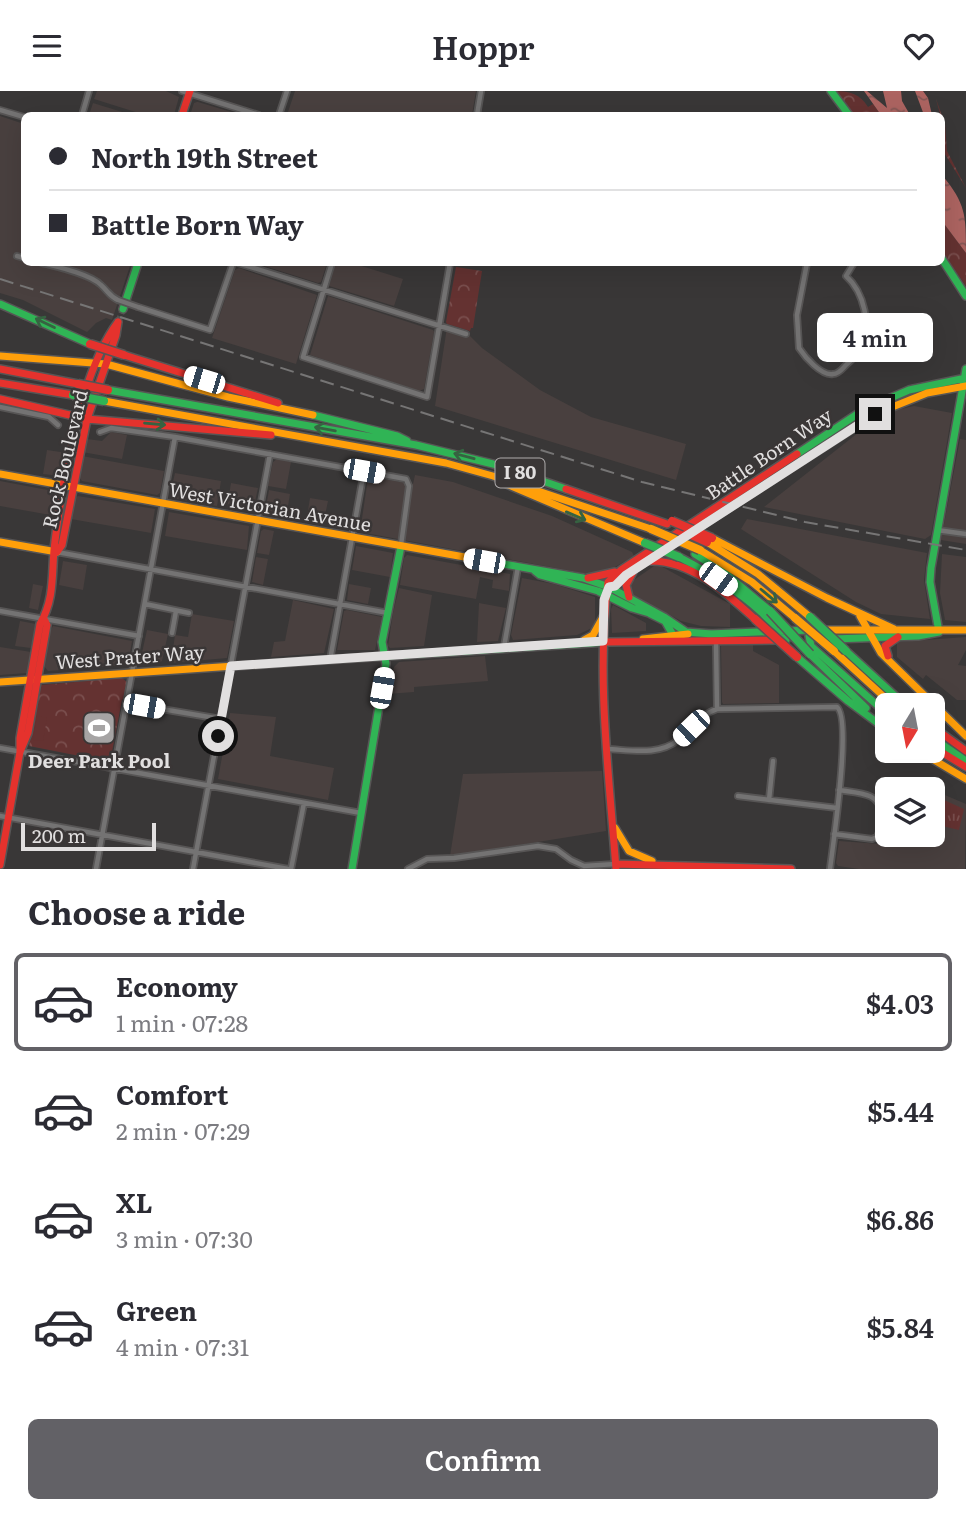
<!DOCTYPE html>
<html lang="en">
<head>
<meta charset="utf-8">
<style>
  body { margin:0; font-family:Literata,serif; background:#f2f2f3; color:#2b2b33; height:100vh; display:flex; flex-direction:column; font-size:26px; white-space:nowrap }
  * { box-sizing:border-box; margin:0 }
  p { font-size:23px; color:#7c7c81 }
  .icon { flex:none; width:38px; height:38px; fill:none; stroke:currentColor; stroke-width:2; stroke-linecap:round; stroke-linejoin:round }
  .map { position:relative; height:778px; overflow:hidden }
  .side { display:flex; flex-direction:column; background:#fff; flex:1 }
  .side>* { flex:none }
  .guide { position:absolute; left:21px; top:21px; width:924px; height:154px; border-radius:10px; box-shadow:0 7px 28px #0002; display:grid; align-content:center; height:154px; padding:0 28px; background:#fff }
  .needle { width:46px; rotate:190deg }
  .controls { position:absolute; left:875px; top:602px; display:grid; gap:14px }
  .controls a { display:grid; place-items:center; width:70px; height:70px; border-radius:10px; background:#fff; box-shadow:0 7px 28px #0002; font-size:35px }
  .scale { position:absolute; left:21px; bottom:18px; width:135px; box-sizing:border-box; padding-left:7px; border:4px solid #e1dfdf; border-top:0; font-size:19px; line-height:24px; white-space:nowrap; color:#e1dfdf; -webkit-text-stroke:5px #3a3636; paint-order:stroke }
  .end { position:absolute; width:32px; height:32px; margin:-16px; border:9px solid #e1dfdf; background:#111; box-shadow:0 0 0 4px #111 }
  .from { border-radius:50% }
  .bubble { position:absolute; height:49px; border-radius:10px; background:#fff; box-shadow:0 7px 28px #0002; font-size:23px; font-weight:600; line-height:49px; text-align:center }
  .car { position:absolute; width:21px; height:42px; margin:-21px -10px; border-radius:9px; box-shadow:0 0 5px 2px #0007; background:linear-gradient(#fff 24%,#345 0 40%,#fff 0 76%,#345 0 86%,#fff 0) }
  .guide b { display:flex; align-items:center; gap:24px; height:66px; font-size:26px }
  .guide b+b { border-top:2px solid #e1e1e2 }
  .guide i { width:18px; height:18px; background:#2b2b33 }
  ul { padding:0; list-style:none }
  li { display:flex; align-items:center; gap:21px; height:98px; margin:0 14px 10px; padding:0 14px; border:4px solid transparent; border-radius:10px }
  li div { flex:1 }
  li b { display:block; font-size:26px }
  li em { font-style:normal; font-weight:600 }
  li.current { border-color:#626166 }
  li>.icon { width:63px; height:63px; stroke-width:1.5 }
  h2 { padding:0 28px; font-size:32px; line-height:84px }
  .primary-button { display:flex; gap:14px; margin-top:auto; padding:14px 28px }
  .primary-button a { flex:1; height:80px; border-radius:10px; background:#626166; color:#fff; font-size:28px; font-weight:600; line-height:80px; text-align:center }
  header { display:flex; justify-content:space-between; align-items:center; height:91px; padding:0 28px; background:#fff; font-size:32px; font-weight:600 }
  .map>svg:first-child { display:block }
</style>
</head>
<body>
<header><svg class="icon" aria-label="menu" viewBox="0 0 24 24"><path d="M4 6h16M4 12h16M4 18h16"/></svg>Hoppr<svg class="icon" aria-label="heart" viewBox="0 0 24 24"><path d="M12 20l-8-8c-3-5 5-10 8-4 3-6 11-1 8 4z"/></svg></header>
<div class="map">
<svg width="966" height="778" viewBox="0 0 966 778">
  <defs>
    <pattern id="grass-tufts" width="24" height="20" patternUnits="userSpaceOnUse" patternTransform="scale(1.75)"><rect width="24" height="20" fill="#643231"/><path d="M3 7l-1-3M5 7V3M7 7l1-3M15 17l-1-3M17 17v-4M19 17l1-3" fill="none" stroke="#7a4f4e"/></pattern>
    <pattern id="park-crowns" width="20" height="18" patternUnits="userSpaceOnUse" patternTransform="scale(1.75)"><rect width="20" height="18" fill="#643231"/><path d="M2 6a3 3 0 1 1 6 0M12 15a3 3 0 1 1 6 0" fill="none" stroke="#7a4f4e"/></pattern>
    <pattern id="garden-furrows" width="10" height="10" patternUnits="userSpaceOnUse" patternTransform="scale(1.75)"><rect width="10" height="10" fill="#643231"/><path d="M-1 1l2-2M0 10L10 0M9 11l2-2" fill="none" stroke="#7a4f4e"/></pattern>
    <pattern id="water-ripples" width="26" height="14" patternUnits="userSpaceOnUse" patternTransform="scale(1.75)"><rect width="26" height="14" fill="#ad6461"/><path d="M2 4q2-2 4 0t4 0M15 11q2-2 4 0t4 0" fill="none" stroke="#835755"/></pattern>
  </defs>
  <rect width="100%" height="100%" fill="#393737"/>
  <path fill="#49403f" d="M 97,0 L 166,0 L 179,6 L 174,24 L 145,24 L 94,8 Z
    M 295,0 L 476,0 L 472,24 L 287,24 Z
    M 197,11 L 198,11 L 241,24 L 190,24 L 194,12 Z
    M 93,12 L 132,24 L 89,24 Z
    M 0,25 L 24,33 L 24,172 L 131,172 L 112,229 L 106,227 L 96,232 L 87,241 L 23,209 L 0,202 Z
    M 255,172 L 327,172 L 321,191 L 318,192 Z
    M 336,172 L 352,172 L 403,188 L 394,215 L 329,195 Z
    M 239,177 L 317,204 L 296,273 L 212,247 L 235,179 Z
    M 328,205 L 433,239 L 434,241 L 424,298 L 419,300 L 310,264 Z
    M 447,236 L 469,244 L 482,257 L 540,299 L 591,326 L 686,353 L 676,389 L 435,315 Z
    M 914,315 L 952,322 L 931,444 L 925,448 L 764,416 L 868,334 L 892,320 Z
    M 111,341 L 127,344 L 122,368 L 82,361 L 87,348 L 102,350 Z
    M 960,348 L 966,349 L 966,453 L 941,449 Z
    M 47,359 L 67,362 L 62,385 L 43,383 Z
    M 82,365 L 164,380 L 160,402 L 157,404 L 82,390 L 78,385 Z
    M 277,368 L 291,371 L 286,398 L 268,395 L 273,371 Z
    M 175,382 L 221,390 L 217,415 L 172,407 L 170,404 Z
    M 415,384 L 453,391 L 552,425 L 632,461 L 634,465 L 608,480 L 588,483 L 360,441 L 368,387 L 371,386 L 413,393 Z
    M 0,390 L 58,401 L 59,404 L 56,425 L 0,415 Z
    M 231,392 L 258,397 L 253,420 L 227,417 Z
    M 269,399 L 290,403 L 286,427 L 267,424 L 265,421 Z
    M 78,405 L 155,418 L 151,442 L 71,428 L 75,407 Z
    M 310,407 L 328,410 L 323,434 L 306,431 Z
    M 169,421 L 249,435 L 247,459 L 165,445 Z
    M 747,428 L 927,462 L 924,489 L 930,528 L 881,523 L 856,511 L 741,438 Z
    M 264,438 L 274,440 L 269,464 L 257,462 L 261,440 Z
    M 356,455 L 393,462 L 390,486 L 352,479 Z
    M 942,463 L 966,466 L 966,531 L 945,529 L 940,502 Z
    M 407,464 L 510,483 L 509,500 L 492,497 L 493,489 L 480,486 L 476,508 L 400,494 L 404,467 Z
    M 256,466 L 268,468 L 263,494 L 252,491 Z
    M 63,470 L 87,474 L 83,499 L 59,494 Z
    M 657,473 L 730,513 L 730,536 L 701,535 L 681,530 L 632,503 L 629,496 L 631,491 Z
    M 522,487 L 554,493 L 595,506 L 595,532 L 592,537 L 577,544 L 513,549 L 511,544 Z
    M 33,493 L 43,495 L 38,519 L 29,517 Z
    M 349,493 L 371,497 L 368,513 L 347,509 Z
    M 399,497 L 432,504 L 424,555 L 390,557 L 388,555 L 393,522 Z
    M 293,509 L 334,518 L 324,562 L 271,566 L 274,551 L 285,550 Z
    M 479,512 L 506,517 L 498,550 L 477,551 Z
    M 613,514 L 646,532 L 646,540 L 612,542 L 611,518 Z
    M 347,519 L 382,526 L 375,559 L 337,559 L 344,520 Z
    M 192,523 L 234,530 L 227,567 L 171,572 L 175,544 L 188,546 Z
    M 20,530 L 36,533 L 31,557 L 15,555 Z
    M 53,535 L 132,550 L 128,574 L 48,580 L 44,575 L 44,570 L 49,543 Z
    M 147,539 L 168,543 L 162,570 L 159,572 L 143,574 L 140,571 Z
    M 966,546 L 966,559 L 958,574 L 966,575 L 966,609 L 957,609 L 926,584 L 923,588 L 897,566 L 897,551 Z
    M 753,553 L 753,560 L 779,574 L 779,612 L 723,613 L 722,611 L 721,555 Z
    M 0,556 L 31,561 L 27,582 L 0,584 Z
    M 485,565 L 488,590 L 414,596 L 414,601 L 387,603 L 394,576 L 399,571 Z
    M 230,622 L 276,626 L 270,665 L 334,677 L 328,709 L 218,688 Z
    M 602,680 L 606,740 L 450,765 L 463,683 Z
    M 933,699 L 966,713 L 965,778 L 859,778 L 838,775 L 836,772 L 839,750 L 881,753 L 885,730 L 887,731 L 887,744 L 933,744 Z"/>
  <path fill="url(#grass-tufts)" d="M 944,709 L 964,718 L 959,739 L 933,733 L 933,716 L 938,710 Z"/>
  <path fill="url(#park-crowns)" d="M 836,0 C 850,0 860,3 868,16 L 873,13 L 881,24 L 854,24 Z
    M 942,130 L 966,162 L 966,195 L 942,161 Z
    M 456,176 L 482,180 L 473,237 L 471,237 L 470,240 L 447,233 L 446,231 Z
    M 122,587 L 128,592 L 126,605 L 122,609 L 110,671 L 29,655 L 41,594 Z"/>
  <path fill="url(#garden-furrows)" d="M 936,8 L 945,33 L 947,60 L 966,97 L 943,60 L 943,34 Z"/>
  <path fill="#643231" d="M 37,625 L 47,627 L 43,650 L 33,649 Z"/>
  <path fill="url(#water-ripples)" d="M 864,0 L 867,0 L 887,17 L 883,0 L 901,0 L 902,10 L 910,24 L 881,24 Z
    M 915,0 L 923,0 L 928,7 L 932,24 L 924,24 Z
    M 942,84 C 966,113 966,124 966,162 L 942,130 Z
    M 96,629 L 105,630 L 101,653 L 91,651 Z"/>
  <g fill="none" stroke-linecap="round" stroke-linejoin="round">
    <path stroke="#525050" stroke-width="6" stroke-dasharray="6 3" stroke-linecap="butt" d="M 118,231 L 123,218"/>
    <defs>
      <path id="street" d="M 182,0 L 259,24
        M 0,19 L 24,26
        M 82,24 L 89,0
        M 279,24 L 287,0
        M 477,24 L 481,0
        M 17,165 L 24,167
        M 42,172 C 58,176 90,183 101,194 C 108,200 109,205 118,209
        M 238,172 L 466,243
        M 332,172 L 303,266 L 427,306 L 450,172
        M 807,172 L 797,224 L 799,257 C 805,266 821,285 833,283 C 839,283 843,277 846,274 C 851,269 859,263 861,257 C 872,235 864,201 846,185 L 854,172
        M 138,216 L 210,239 L 233,172
        M 0,316 L 49,326 L 58,334
        M 100,341 L 111,337 L 175,346 L 406,388 L 409,395 L 401,454
        M 937,439 L 966,443
        M 57,461 L 388,522
        M 145,513 L 189,522
        M 0,520 L 139,545
        M 172,542 L 176,520
        M 716,550 L 717,618
        M 504,556 L 518,476
        M 330,569 L 364,380
        M 126,612 L 221,628
        M 0,657 L 361,722
        M 607,658 C 631,659 659,665 678,649 C 691,638 701,623 717,618 L 837,616 C 852,628 833,753 830,778
        M 738,705 L 837,717
        M 769,709 L 773,670
        M 0,725 L 288,778
        M 834,743 L 872,748 L 877,746 C 881,739 881,732 881,724 C 882,701 857,702 839,699
        M 96,778 L 175,346
        M 193,778 L 270,363
        M 291,778 L 304,712
        M 408,778 L 427,768 L 454,767 L 538,755 L 556,758 L 571,769 L 584,775 L 616,773"/>
      <path id="fast" d="M 831,0 L 849,24
        M 942,168 L 966,205
        M 0,213 L 90,253
        M 123,218 L 138,172
        M 108,299 L 416,354 L 493,373 L 566,398
        M 313,324 L 397,345 L 407,350
        M 797,363 L 865,318 L 909,299 L 966,287
        M 695,463 L 726,483 L 770,520
        M 679,466 C 708,481 737,499 761,521 C 771,530 774,542 786,549
        M 498,472 L 583,487 L 609,496 L 664,526 L 686,541 L 712,543
        M 535,480 L 540,484 L 598,500 L 632,517 L 649,522 L 665,530 L 673,544
        M 816,539 L 809,545 L 811,555 L 887,623
        M 939,541 L 930,491 L 931,477 L 966,278
        M 709,543 L 810,539
        M 833,548 L 918,545 L 939,541
        M 846,560 L 905,614
        M 810,563 L 866,617
        M 797,566 L 848,610 L 887,639
        M 308,570 L 607,551
        M 933,647 L 966,670
        M 352,778 L 386,573 L 382,551 L 401,455"/>
      <path id="slow" d="M 0,265 L 106,273 L 228,306 L 313,324
        M 104,310 L 446,372 L 493,385 L 651,438
        M 0,383 L 498,472
        M 504,392 L 645,452
        M 712,447 L 827,507 L 894,538
        M 0,451 L 57,461
        M 707,451 L 758,483 L 810,526
        M 700,459 L 752,491 L 795,527
        M 609,496 L 615,495 L 626,483 L 875,323 L 927,302 L 966,295
        M 860,525 L 881,562 L 966,645
        M 821,539 L 966,539
        M 643,548 L 688,543
        M 584,549 L 593,544 L 603,526
        M 834,560 L 893,614
        M 0,591 L 308,570
        M 919,660 L 966,688
        M 615,737 L 629,760 L 652,770"/>
      <path id="jam" d="M 182,24 L 190,0
        M 124,264 L 278,312
        M 0,278 L 78,293
        M 0,292 L 73,304
        M 0,308 L 87,328 L 271,344
        M 566,398 L 667,433
        M 57,461 L 62,454 L 87,328 L 116,244 L 118,231
        M 651,470 C 692,470 726,502 755,528
        M 588,487 L 615,481
        M 629,506 L 626,494 L 633,481
        M 607,551 L 780,549
        M 888,565 L 885,555 L 898,546
        M 933,636 L 966,660
        M 933,656 L 966,676
        M 20,661 L 20,647 L 40,533 C 56,506 51,478 55,450 C 63,387 80,282 118,231
        M 616,773 L 791,778
        M 0,774 L 20,661 L 28,642 L 47,534 L 44,528
        M 616,778 C 609,683 596,586 608,491 L 621,479 L 797,363"/>
    </defs>
    <use href="#street" stroke="#575555" stroke-width="8"/>
    <use href="#fast" stroke="#575555" stroke-width="10"/>
    <use href="#slow" stroke="#575555" stroke-width="10"/>
    <use href="#jam" stroke="#575555" stroke-width="10"/>
    <use href="#street" stroke="#747373" stroke-width="4.5"/>
    <use href="#fast" stroke="#30b455" stroke-width="7"/>
    <use href="#slow" stroke="#ff9f0a" stroke-width="7"/>
    <use href="#jam" stroke="#e5322d" stroke-width="7"/>
    <path stroke="#767575" stroke-width="2" stroke-dasharray="14 7" stroke-linecap="butt" d="M 0,188 L 642,391 L 805,431 L 966,459"/>
    <defs>
      <path id="street-bridge" d="M 118,209 L 138,216"/>
      <path id="fast-bridge" d="M 73,304 L 104,310
        M 645,452 L 679,466
        M 770,520 L 810,563
        M 810,526 L 846,560"/>
      <path id="slow-bridge" d="M 651,438 L 700,459
        M 795,527 L 834,560"/>
      <path id="jam-bridge" d="M 90,253 L 124,264
        M 78,293 L 108,299
        M 672,430 L 712,447
        M 687,442 L 707,451
        M 755,528 L 797,566"/>
    </defs>
    <use href="#street-bridge" stroke="#575555" stroke-width="8" stroke-linecap="butt"/>
    <use href="#fast-bridge" stroke="#575555" stroke-width="11" stroke-linecap="butt"/>
    <use href="#slow-bridge" stroke="#575555" stroke-width="11" stroke-linecap="butt"/>
    <use href="#jam-bridge" stroke="#575555" stroke-width="11" stroke-linecap="butt"/>
    <use href="#street-bridge" stroke="#747373" stroke-width="4.5"/>
    <use href="#fast-bridge" stroke="#30b455" stroke-width="8"/>
    <use href="#slow-bridge" stroke="#ff9f0a" stroke-width="8"/>
    <use href="#jam-bridge" stroke="#e5322d" stroke-width="8"/>
  </g>
  <defs><path id="oneway-shaft" d="M-6 0H5M1.5-3L5.5 0L1.5 3" fill="none" stroke-width="1.6" stroke-linecap="round" stroke-linejoin="round" transform="scale(1.75)"/></defs>
  <g stroke="#366241">
    <use href="#oneway-shaft" transform="translate(45 232) rotate(-154)"/>
    <use href="#oneway-shaft" transform="translate(155 333) rotate(5)"/>
    <use href="#oneway-shaft" transform="translate(325 338) rotate(-170)"/>
    <use href="#oneway-shaft" transform="translate(464 365) rotate(-165)"/>
    <use href="#oneway-shaft" transform="translate(576 425) rotate(23)"/>
    <use href="#oneway-shaft" transform="translate(769 505) rotate(40)"/>
  </g>
  <g fill="none" stroke-linecap="round" stroke-linejoin="round">
    <path stroke="#e1dfdf" stroke-width="9" d="M 218,645 L 231,575 L 603,550 L 604,509 L 609,496 L 615,495 L 626,484 L 875,323"/>
  </g>
  <defs>
    <symbol id="stadium-square" viewBox="-11 -11 22 22"><rect x="-9" y="-9" width="18" height="18" rx="4" fill="#a6a4a4" stroke="#3a3636"/><path d="M0-5a6.5 5 0 1 0 0 10a6.5 5 0 1 0 0-10ZM-3.5-1.8h7v3.6h-7Z" fill="#fff"/></symbol>
  </defs>
  <g fill-rule="evenodd">
    <use href="#stadium-square" x="80" y="618" width="38" height="38"/>
  </g>
  <g text-anchor="middle" stroke-width="5" stroke-linejoin="round" paint-order="stroke">
    <rect fill="#3a3636" stroke="#afacac" stroke-width="2" x="495.5" y="367.5" width="49" height="29" rx="5"/>
    <g font-size="18" font-weight="bold" fill="#e1dfdf">
      <text x="520" y="388">I 80</text>
    </g>
    <g font-size="19" fill="#e1dfdf" stroke="#3a3636">
      <text transform="translate(769 363) rotate(-34)" y="7">Battle Born Way</text>
      <text transform="translate(65 368) rotate(-77)" y="7">Rock Boulevard</text>
      <text transform="translate(270 416) rotate(10)" y="7">West Victorian Avenue</text>
      <text transform="translate(130 566) rotate(-4)" y="7">West Prater Way</text>
    </g>
    <g font-size="19" font-weight="bold" fill="#e1dfdf" stroke="#3a3636">
      <text x="99" y="677">Deer Park Pool</text>
    </g>
  </g>
</svg>
<div class="controls">
<a><svg class="needle" viewBox="-14 -14 28 28"><path d="M0-13l5 13h-10z" fill="#e53935"/><path d="M0 13l5-13h-10z" fill="#7c7c81"/></svg></a>
<a><svg class="icon" aria-label="layers" viewBox="0 0 24 24"><path d="M12 4l9 5-9 5-9-5zM3 14l9 5 9-5"/></svg></a>
</div>
<div class="scale">200 m</div>
<i class="end from" style="left:218px;top:645px"></i>
<i class="end" style="left:875px;top:323px"></i>
<div class="bubble" style="left:817px;top:222px;width:116px">4 min</div>
<i class="car" style="left:204px;top:289px;rotate:287deg"></i>
<i class="car" style="left:364px;top:380px;rotate:100deg"></i>
<i class="car" style="left:484px;top:470px;rotate:280deg"></i>
<i class="car" style="left:718px;top:488px;rotate:126deg"></i>
<i class="car" style="left:382px;top:597px;rotate:10deg"></i>
<i class="car" style="left:144px;top:615px;rotate:100deg"></i>
<i class="car" style="left:691px;top:637px;rotate:226deg"></i>
<div class="guide">
<b><i class="from"></i>North 19th Street</b>
<b><i></i>Battle Born Way</b>
</div>
</div>
<section class="side">
<h2>Choose a ride</h2>
<ul>
<li class="current"><svg class="icon" aria-label="car" viewBox="0 0 24 24"><path d="M5 17H2v-5l4-1 3-4h7l3 4 3 1v5h-3M9 17h6M6 11h13"/><circle cx="7" cy="17" r="2"/><circle cx="17" cy="17" r="2"/></svg><div><b>Economy</b><p>1 min · 07:28</p></div><em>$4.03</em></li>
<li><svg class="icon" aria-label="car" viewBox="0 0 24 24"><path d="M5 17H2v-5l4-1 3-4h7l3 4 3 1v5h-3M9 17h6M6 11h13"/><circle cx="7" cy="17" r="2"/><circle cx="17" cy="17" r="2"/></svg><div><b>Comfort</b><p>2 min · 07:29</p></div><em>$5.44</em></li>
<li><svg class="icon" aria-label="car" viewBox="0 0 24 24"><path d="M5 17H2v-5l4-1 3-4h7l3 4 3 1v5h-3M9 17h6M6 11h13"/><circle cx="7" cy="17" r="2"/><circle cx="17" cy="17" r="2"/></svg><div><b>XL</b><p>3 min · 07:30</p></div><em>$6.86</em></li>
<li><svg class="icon" aria-label="car" viewBox="0 0 24 24"><path d="M5 17H2v-5l4-1 3-4h7l3 4 3 1v5h-3M9 17h6M6 11h13"/><circle cx="7" cy="17" r="2"/><circle cx="17" cy="17" r="2"/></svg><div><b>Green</b><p>4 min · 07:31</p></div><em>$5.84</em></li>
</ul>
<div class="primary-button"><a>Confirm</a></div>
</section>
</body>
</html>
